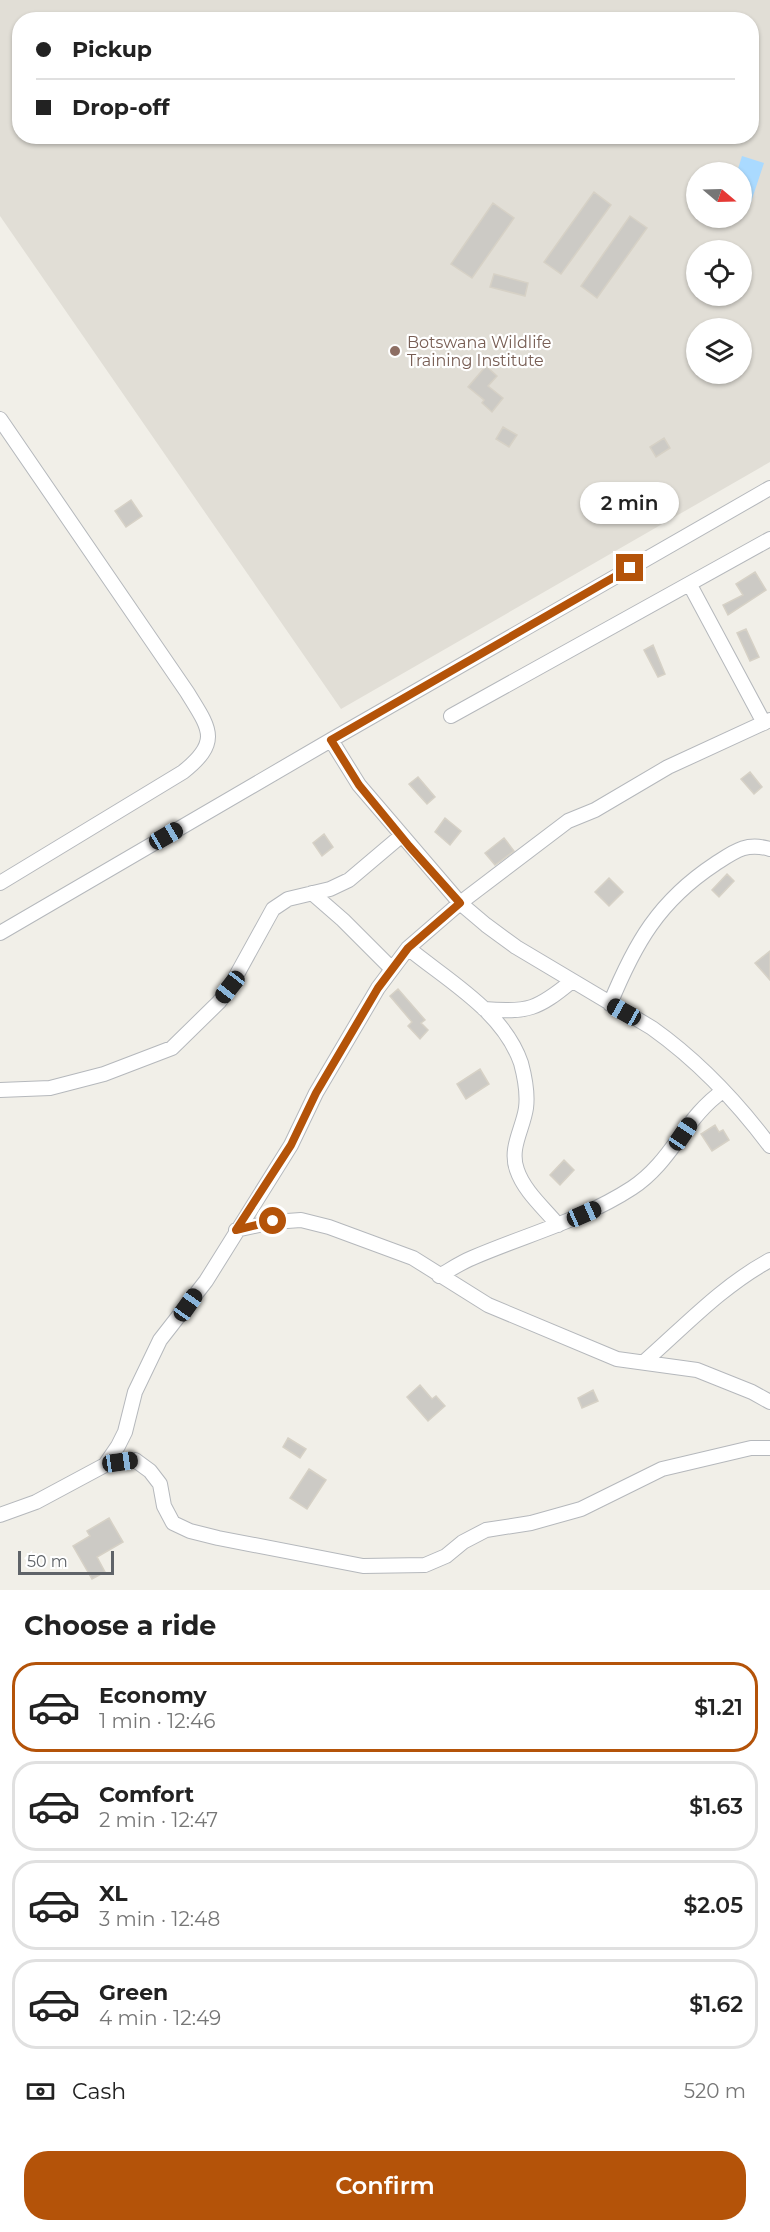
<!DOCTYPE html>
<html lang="en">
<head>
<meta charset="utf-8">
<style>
  body { margin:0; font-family:Montserrat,sans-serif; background:#f6f6f6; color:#222; height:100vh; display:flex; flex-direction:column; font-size:22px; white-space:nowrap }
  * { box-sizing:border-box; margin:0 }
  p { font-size:20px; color:#767676 }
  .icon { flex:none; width:33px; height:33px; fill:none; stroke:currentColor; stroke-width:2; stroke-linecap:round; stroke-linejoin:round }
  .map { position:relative; height:1590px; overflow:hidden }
  .drawer { display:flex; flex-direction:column; background:#fff; flex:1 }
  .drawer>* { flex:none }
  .hud { position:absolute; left:12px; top:12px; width:747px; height:132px; border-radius:24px; box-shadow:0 2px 4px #0004; display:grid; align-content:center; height:132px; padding:0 24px; background:#fff }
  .needle { width:39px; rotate:109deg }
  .fabs { position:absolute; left:686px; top:162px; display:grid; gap:12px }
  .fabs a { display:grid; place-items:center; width:66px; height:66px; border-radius:50%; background:#fff; box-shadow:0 2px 4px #0004; font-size:30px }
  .scale { position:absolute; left:18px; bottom:15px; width:96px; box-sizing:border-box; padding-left:6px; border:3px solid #5f6368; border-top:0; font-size:16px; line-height:21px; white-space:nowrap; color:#5f6368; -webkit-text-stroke:4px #fff; paint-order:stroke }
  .end { position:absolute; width:27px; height:27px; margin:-14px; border:8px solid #b45309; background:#fff; box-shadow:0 0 0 3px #fff }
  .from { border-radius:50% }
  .bubble { position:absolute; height:42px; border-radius:21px; background:#fff; box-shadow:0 2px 4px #0004; font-size:20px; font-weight:600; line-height:42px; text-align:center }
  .car { position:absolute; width:18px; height:36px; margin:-18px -9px; border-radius:8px; box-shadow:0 0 4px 2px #0007; background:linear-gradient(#222 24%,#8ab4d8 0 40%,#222 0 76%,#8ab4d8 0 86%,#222 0) }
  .hud b { display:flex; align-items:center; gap:21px; height:57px; font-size:22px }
  .hud b+b { border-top:2px solid #e0e0e0 }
  .hud i { width:15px; height:15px; background:#222 }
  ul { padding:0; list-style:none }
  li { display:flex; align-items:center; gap:18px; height:90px; margin:0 12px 9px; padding:0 12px; border:3px solid #e0e0e0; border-radius:24px }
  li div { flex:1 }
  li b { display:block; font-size:22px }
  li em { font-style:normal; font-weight:600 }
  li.active { border-color:#b45309 }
  li>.icon { width:54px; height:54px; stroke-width:1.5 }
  h2 { padding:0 24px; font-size:27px; line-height:72px }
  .pay { display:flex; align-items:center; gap:15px; height:66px; padding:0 24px; font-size:22px }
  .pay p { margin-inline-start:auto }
  .button { display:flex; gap:12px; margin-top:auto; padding:12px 24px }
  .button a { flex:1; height:69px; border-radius:24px; background:#b45309; color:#fff; font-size:24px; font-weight:600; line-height:69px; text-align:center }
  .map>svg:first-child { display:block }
</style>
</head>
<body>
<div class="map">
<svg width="770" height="1590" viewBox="0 0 770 1590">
  <rect width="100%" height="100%" fill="#f1efe8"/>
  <path fill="#e1ded6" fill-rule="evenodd" d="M 0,0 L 770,0 L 770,462 L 341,709 L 0,216 ZM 20,20 L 752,20 L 752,136 L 20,136 ZM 696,172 L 741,172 L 741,218 L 696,218 ZM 696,250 L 741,250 L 741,296 L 696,296 ZM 696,328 L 741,328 L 741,374 L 696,374 Z"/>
  <path fill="#aadaff" d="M 742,156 L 764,163 L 749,208 L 741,206 L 741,172 L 737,172 Z"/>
  <path fill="#cccac5" stroke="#d6d1c6" stroke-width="1.5" d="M 594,192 L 611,205 L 561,274 L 544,262 Z
    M 493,203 L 514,218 L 472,278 L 451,264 Z
    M 630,216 L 647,228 L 597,298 L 581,286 Z
    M 494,274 L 528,283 L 525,296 L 490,287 Z
    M 486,366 L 497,376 L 488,386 L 503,398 L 492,412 L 482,403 L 484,400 L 468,387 Z
    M 503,427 L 517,435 L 509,447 L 496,439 Z
    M 664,438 L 670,448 L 656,457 L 650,447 Z
    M 131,500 L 142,516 L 126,527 L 115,511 Z
    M 755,572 L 766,590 L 728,615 L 723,605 L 743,595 L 736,584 Z
    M 746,629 L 759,657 L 750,661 L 737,633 Z
    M 653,645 L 665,674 L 658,677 L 644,650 Z
    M 750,772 L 762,787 L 754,794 L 741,779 Z
    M 418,777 L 435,797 L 427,804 L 409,784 Z
    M 445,818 L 461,831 L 450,845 L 435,832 Z
    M 324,834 L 333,847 L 322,856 L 313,843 Z
    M 504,838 L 514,851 L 495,865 L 485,853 Z
    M 727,874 L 734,881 L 719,897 L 712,890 Z
    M 609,878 L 623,892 L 609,906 L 595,892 Z
    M 770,951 L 770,980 L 755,963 Z
    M 398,989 L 425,1020 L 421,1023 L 428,1030 L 420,1039 L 408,1026 L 412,1022 L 390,996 Z
    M 480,1069 L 489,1084 L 466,1099 L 457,1084 Z
    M 715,1125 L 719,1132 L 723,1130 L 729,1140 L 712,1151 L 701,1134 Z
    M 564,1160 L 574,1170 L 560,1185 L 550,1175 Z
    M 420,1385 L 432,1399 L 436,1396 L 445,1406 L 428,1421 L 407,1397 Z
    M 593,1390 L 598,1401 L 582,1408 L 578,1398 Z
    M 288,1438 L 306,1449 L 300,1458 L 283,1447 Z
    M 309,1469 L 326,1480 L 307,1509 L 290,1498 Z
    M 109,1518 L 123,1542 L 97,1557 L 105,1572 L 92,1579 L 73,1546 L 90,1536 L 87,1531 Z"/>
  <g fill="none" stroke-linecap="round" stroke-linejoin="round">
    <defs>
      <path id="minor" d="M 0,419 L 187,692 C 209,728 222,741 183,772 L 0,883
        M 690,585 L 764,723
        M 451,716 L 770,539
        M 331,740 L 359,785 L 460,903 L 486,925 L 516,947 L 652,1028 C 697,1060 737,1102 770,1146
        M 312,893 L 343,920 L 392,969
        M 0,933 L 331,740 L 770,488
        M 408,948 C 448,981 503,1011 521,1063 C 525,1078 528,1093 526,1108 C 523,1129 509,1148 517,1170 C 524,1191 544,1208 558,1225
        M 610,1004 C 635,943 659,901 715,864 C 735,851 746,842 770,849
        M 484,1009 C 528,1013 538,1009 572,981
        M 0,1090 L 50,1088 L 104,1074 L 172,1048 L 219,1002 L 230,987 L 273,909 L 288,899 L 330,889 L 349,880 L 401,836
        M 236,1230 L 273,1222 L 301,1220 L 329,1227 L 413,1258 L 488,1305 L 617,1359 L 697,1370 L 752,1392 L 770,1402
        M 439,1276 C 450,1270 460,1263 472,1258 C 525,1235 583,1220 632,1188 C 672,1162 685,1117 723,1091
        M 644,1362 C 685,1326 722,1286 770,1260
        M 105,1465 L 118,1446 L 125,1432 L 135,1392 L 160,1340 L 206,1281 L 291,1145 L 316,1093 L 378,988 L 408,948 L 460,903 L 568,821 L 595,810 L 668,767 L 770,720
        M 0,1515 L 36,1502 L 105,1465 L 135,1460 L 150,1471 L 160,1484 L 164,1506 L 173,1523 L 190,1531 L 218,1538 L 363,1566 L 425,1565 L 446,1556 L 463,1542 L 486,1530 L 531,1523 L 581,1509 L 662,1469 L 751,1448 L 770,1448"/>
    </defs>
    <use href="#minor" stroke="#b5b8bc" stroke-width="16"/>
    <use href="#minor" stroke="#fff" stroke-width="14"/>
  </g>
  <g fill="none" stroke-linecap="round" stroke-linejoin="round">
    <path stroke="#b45309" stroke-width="8" d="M 273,1221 L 236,1230 L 291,1145 L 316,1093 L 378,988 L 408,948 L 460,903 L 409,846 L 359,785 L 331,740 L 630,568"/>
  </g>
  <circle fill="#8d6e63" stroke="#fff" stroke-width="2" cx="395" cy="351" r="6"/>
  <g text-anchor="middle" stroke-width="4.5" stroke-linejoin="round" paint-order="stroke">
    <g font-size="16" fill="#785e54" stroke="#fff" text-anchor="start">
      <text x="407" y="348">Botswana Wildlife<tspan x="407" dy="18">Training Institute</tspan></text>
    </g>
  </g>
</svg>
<div class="fabs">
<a><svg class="needle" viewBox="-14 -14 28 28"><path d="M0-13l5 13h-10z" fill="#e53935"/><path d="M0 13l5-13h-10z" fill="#767676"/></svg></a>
<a><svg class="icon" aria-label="locate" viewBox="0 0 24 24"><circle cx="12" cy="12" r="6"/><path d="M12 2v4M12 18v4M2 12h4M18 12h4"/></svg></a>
<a><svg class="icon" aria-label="layers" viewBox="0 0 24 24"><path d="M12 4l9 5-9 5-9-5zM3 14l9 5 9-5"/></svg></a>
</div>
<div class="scale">50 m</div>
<i class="end from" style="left:273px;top:1221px"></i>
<i class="end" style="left:630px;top:568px"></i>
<div class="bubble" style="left:580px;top:482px;width:99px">2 min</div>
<i class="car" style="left:166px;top:836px;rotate:60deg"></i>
<i class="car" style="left:230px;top:987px;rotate:218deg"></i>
<i class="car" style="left:624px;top:1012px;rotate:299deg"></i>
<i class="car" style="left:683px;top:1134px;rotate:34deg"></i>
<i class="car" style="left:584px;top:1214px;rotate:66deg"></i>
<i class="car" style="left:188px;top:1305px;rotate:35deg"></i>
<i class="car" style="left:120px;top:1462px;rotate:82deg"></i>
<div class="hud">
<b><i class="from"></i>Pickup</b>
<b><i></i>Drop-off</b>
</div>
</div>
<section class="drawer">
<h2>Choose a ride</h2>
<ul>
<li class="active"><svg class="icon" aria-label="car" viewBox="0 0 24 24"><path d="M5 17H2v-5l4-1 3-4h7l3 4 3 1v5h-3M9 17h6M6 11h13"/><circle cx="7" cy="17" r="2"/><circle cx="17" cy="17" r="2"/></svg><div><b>Economy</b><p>1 min · 12:46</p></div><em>$1.21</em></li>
<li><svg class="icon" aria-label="car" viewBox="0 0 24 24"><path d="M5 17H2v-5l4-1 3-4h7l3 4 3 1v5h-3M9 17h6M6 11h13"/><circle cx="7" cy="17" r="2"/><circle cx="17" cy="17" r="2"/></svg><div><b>Comfort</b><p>2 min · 12:47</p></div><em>$1.63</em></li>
<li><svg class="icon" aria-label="car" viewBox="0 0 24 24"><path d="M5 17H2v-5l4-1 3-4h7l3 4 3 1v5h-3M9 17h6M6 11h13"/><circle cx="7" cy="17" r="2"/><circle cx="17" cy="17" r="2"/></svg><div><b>XL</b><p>3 min · 12:48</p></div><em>$2.05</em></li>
<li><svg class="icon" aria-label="car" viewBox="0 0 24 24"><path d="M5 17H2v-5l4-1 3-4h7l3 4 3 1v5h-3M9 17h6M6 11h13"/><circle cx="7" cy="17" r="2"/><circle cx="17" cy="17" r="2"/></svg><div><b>Green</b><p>4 min · 12:49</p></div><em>$1.62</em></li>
</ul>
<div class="pay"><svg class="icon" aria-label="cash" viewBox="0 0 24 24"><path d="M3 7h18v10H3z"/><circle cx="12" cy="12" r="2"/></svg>Cash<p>520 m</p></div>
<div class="button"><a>Confirm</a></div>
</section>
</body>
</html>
